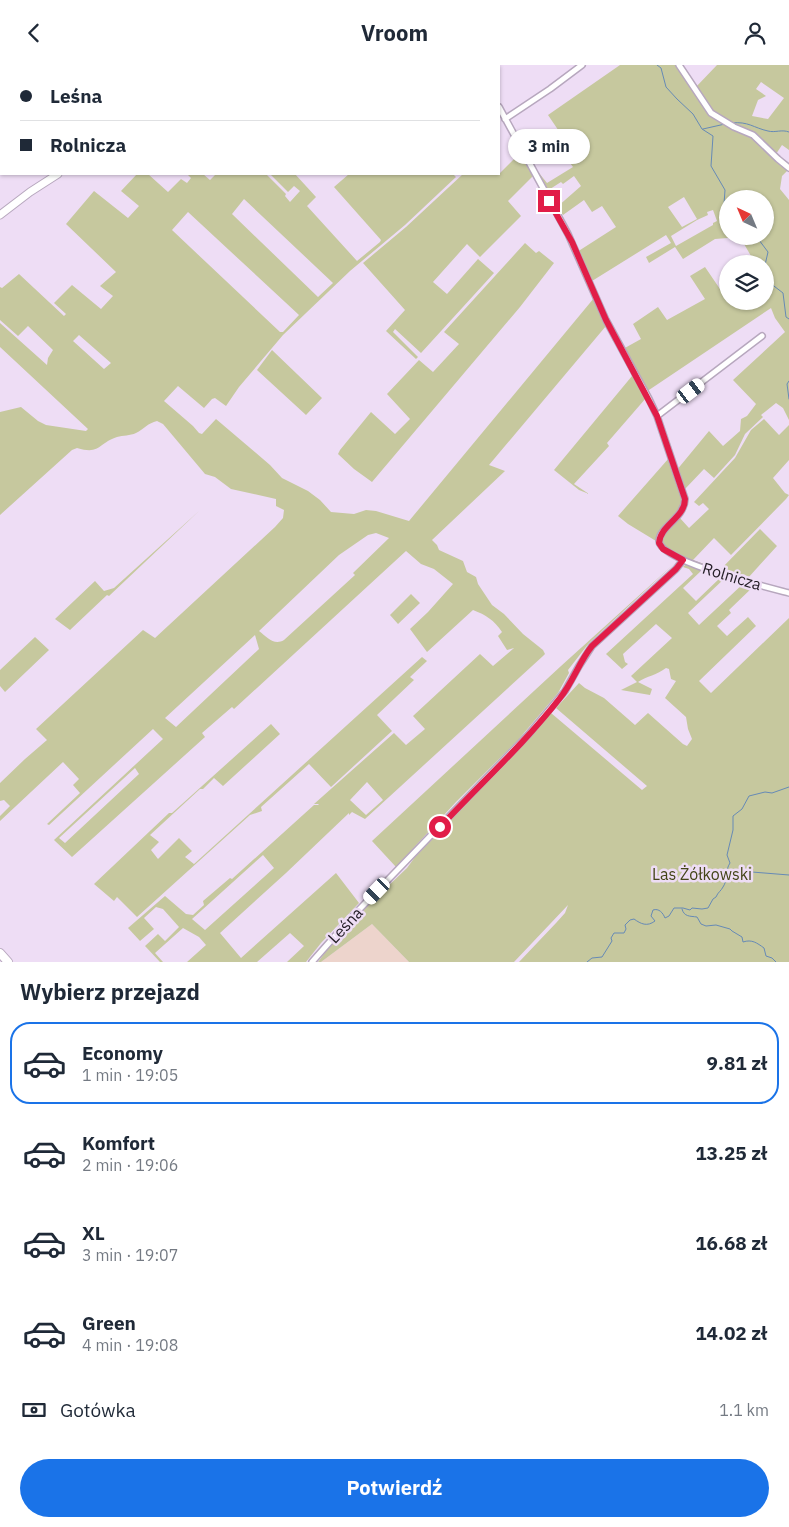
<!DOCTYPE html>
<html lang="pl">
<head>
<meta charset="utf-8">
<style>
  body { margin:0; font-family:"IBM Plex Sans",sans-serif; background:#f2f2f3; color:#1f2937; height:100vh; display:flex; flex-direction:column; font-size:19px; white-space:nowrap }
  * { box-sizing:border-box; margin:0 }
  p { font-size:16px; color:#747a83 }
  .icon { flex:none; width:28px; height:28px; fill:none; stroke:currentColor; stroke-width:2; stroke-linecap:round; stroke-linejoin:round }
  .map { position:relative; height:897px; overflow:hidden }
  .drawer { display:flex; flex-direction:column; background:#fff; flex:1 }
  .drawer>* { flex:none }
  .guide { position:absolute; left:0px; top:0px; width:500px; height:110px; box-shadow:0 1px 4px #0004; display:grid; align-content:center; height:110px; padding:0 20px; background:#fff }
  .needle { width:32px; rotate:316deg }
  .buttons { position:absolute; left:719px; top:125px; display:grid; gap:10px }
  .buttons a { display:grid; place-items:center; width:55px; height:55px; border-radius:50%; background:#fff; box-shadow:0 1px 4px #0004; font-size:25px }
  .end { position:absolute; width:22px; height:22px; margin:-11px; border:6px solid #e11d48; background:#fff; box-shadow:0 0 0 2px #fff }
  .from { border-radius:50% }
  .bubble { position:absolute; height:35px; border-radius:18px; background:#fff; box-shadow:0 1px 4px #0004; font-size:16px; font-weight:800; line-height:35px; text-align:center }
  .car { position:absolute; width:15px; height:30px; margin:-15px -8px; border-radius:6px; box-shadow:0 0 4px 1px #0007; background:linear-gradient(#fff 24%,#345 0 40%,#fff 0 76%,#345 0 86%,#fff 0) }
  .guide b { display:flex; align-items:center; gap:18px; height:48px; font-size:19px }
  .guide b+b { border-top:1px solid #e0e1e3 }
  .guide i { width:12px; height:12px; background:#1f2937 }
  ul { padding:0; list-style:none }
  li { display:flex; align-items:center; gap:15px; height:82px; margin:0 10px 8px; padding:0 10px; border:2px solid transparent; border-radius:20px }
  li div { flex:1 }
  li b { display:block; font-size:19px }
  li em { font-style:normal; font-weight:800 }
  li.selected { border-color:#1a73e8 }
  li>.icon { width:45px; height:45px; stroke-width:1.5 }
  h2 { padding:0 20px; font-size:22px; line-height:60px }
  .pay { display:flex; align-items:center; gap:12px; height:55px; padding:0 20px; font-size:19px }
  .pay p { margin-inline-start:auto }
  .action { display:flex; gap:10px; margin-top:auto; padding:10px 20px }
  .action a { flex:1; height:58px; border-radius:30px; background:#1a73e8; color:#fff; font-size:20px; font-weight:800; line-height:58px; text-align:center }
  header { display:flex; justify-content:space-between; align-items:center; height:65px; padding:0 20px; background:#fff; font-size:22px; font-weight:800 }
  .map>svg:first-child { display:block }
</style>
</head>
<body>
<header><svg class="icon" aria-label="back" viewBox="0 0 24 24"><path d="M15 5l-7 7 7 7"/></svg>Vroom<svg class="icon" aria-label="person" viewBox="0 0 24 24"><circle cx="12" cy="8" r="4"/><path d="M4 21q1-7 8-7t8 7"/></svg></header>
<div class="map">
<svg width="789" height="897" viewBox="0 0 789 897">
  <rect width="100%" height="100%" fill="#eeddf5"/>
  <path fill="#edd4cc" d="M 372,859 L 409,897 L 321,897 Z"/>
  <path fill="#c6c89e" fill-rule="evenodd" d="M 620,0 L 678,0 L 695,23 L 717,0 L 789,0 L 789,85 L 782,80 L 774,92 L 789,104 L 782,111 L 780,124 L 789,135 L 789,355 L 783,343 L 776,338 L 761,350 L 763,352 L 745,369 L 735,390 L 714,413 L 704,404 L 685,424 L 676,406 L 709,366 L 723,381 L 740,366 L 741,354 L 747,351 L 756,339 L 733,315 L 785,267 L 775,253 L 771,243 L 646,327 L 623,284 L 641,274 L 633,259 L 658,242 L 667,255 L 705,234 L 690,211 L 705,202 L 720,224 L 727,220 L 728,236 L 765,236 L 765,199 L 740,199 L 751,191 L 740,172 L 715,174 L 683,194 L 675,182 L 649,198 L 646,192 L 671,178 L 666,170 L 592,216 L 577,187 L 616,162 L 602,141 L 592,147 L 584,135 L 563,150 L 557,142 L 581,121 L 574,111 L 563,119 L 561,117 L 547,126 L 537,108 L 539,108 L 547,118 L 573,102 L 562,87 L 569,81 L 548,50 ZM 761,17 L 784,33 L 768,54 L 752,51 L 758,35 L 766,31 L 756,24 ZM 684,132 L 697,154 L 682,162 L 668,142 ZM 728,134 L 765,134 L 765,171 L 728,171 ZM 713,145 L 717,156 L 713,158 L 713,160 L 676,181 L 671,171 L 697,155 L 708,150 L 707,147 Z
    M 517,91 L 524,93 L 533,111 L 508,136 L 521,151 L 480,192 L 467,179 L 433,217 L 447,229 L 478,194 L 494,208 L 421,288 L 395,264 L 393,267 L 418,292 L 416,294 L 386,266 L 405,245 L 363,198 L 406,162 L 463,109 L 499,109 Z
    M 137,109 L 148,109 L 168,127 L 181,114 L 187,118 L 191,113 L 187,109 L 203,109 L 210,115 L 215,110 L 214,109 L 266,109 L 286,129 L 285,131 L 290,137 L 300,126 L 294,121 L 288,127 L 270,109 L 295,109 L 316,132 L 307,141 L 357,196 L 380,177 L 381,175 L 334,122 L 349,109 L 453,109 L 456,112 L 405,160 L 350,206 L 283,270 L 239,322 L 226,341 L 215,333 L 212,334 L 204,343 L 178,321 L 164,336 L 193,361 L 199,368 L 202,369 L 216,354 L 270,400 L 282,413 L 308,426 L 320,435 L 331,447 L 354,449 L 366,445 L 376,446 L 409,456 L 594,233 L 615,274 L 613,276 L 606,261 L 489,400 L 505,406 L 432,475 L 437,480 L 439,485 L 463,496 L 467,507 L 476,512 L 478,519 L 492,540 L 504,549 L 523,569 L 543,585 L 545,589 L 543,591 L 365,754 L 352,747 L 349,750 L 349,748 L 286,808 L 220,868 L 241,893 L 336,808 L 359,838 L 321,878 L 306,897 L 287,897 L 304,881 L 290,868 L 257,897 L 187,897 L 206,880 L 199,872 L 183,863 L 155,888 L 163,897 L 160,897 L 145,881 L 158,869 L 165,876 L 179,862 L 163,844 L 156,842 L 144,853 L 154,864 L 140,876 L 128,863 L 165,831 L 186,849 L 193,850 L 204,840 L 203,836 L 230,813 L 232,814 L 314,740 L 318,740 L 319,739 L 314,739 L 394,668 L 406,680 L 425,664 L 413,651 L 480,589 L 493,601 L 514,583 L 507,585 L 498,571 L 502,567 C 494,555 486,550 473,545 L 427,587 L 410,564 L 428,547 L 453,519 L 434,504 L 421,499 L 406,486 L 234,644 L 232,642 L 202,668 L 205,672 L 72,792 L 54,775 L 163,674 L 153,664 L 49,760 L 47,759 L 80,728 L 73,720 L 79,714 L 63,697 L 0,756 L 0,751 L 10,741 L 4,735 L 0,736 L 0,718 L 25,694 L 47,675 L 36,664 L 143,565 L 155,573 L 275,462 L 283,453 L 284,445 L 276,441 L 276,434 L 231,424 L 215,412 L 205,409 L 163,359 L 157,356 C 148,358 144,364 136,368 C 130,371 123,370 117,372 C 98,378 101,390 77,383 L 72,385 L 0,450 L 0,347 L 21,342 L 38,356 L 46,360 L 86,366 L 88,364 L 0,282 L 0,258 L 47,300 L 48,293 L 53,285 L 28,261 L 18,271 L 0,255 L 0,222 L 2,223 L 19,209 L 64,251 L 66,249 L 54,238 L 72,220 L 101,244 L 113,231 L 100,221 L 116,207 L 66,159 L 94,126 L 128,153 L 139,141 L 121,126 ZM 244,134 L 333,218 L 318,232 L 232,149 ZM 188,147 L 299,250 L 283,267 L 280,267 L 172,165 ZM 79,270 L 111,298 L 104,304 L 73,276 ZM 376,468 L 389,473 L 353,508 L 355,510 L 284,575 C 274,581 267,572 259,566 L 339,490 L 368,470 ZM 255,570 L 259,584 L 176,662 L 165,653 ZM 135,703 L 139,709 L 65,778 L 59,773 ZM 367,717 L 383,735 L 366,750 L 350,735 ZM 263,790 L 274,803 L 205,865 L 192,854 Z
    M 525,178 L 536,188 L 539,186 L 554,198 L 520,242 L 372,417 L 354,404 L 338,389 L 340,385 L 371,347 L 395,369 L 410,354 L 387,329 L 419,295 L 433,307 L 459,279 L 444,267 Z
    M 272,285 L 322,333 L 306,350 L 257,305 Z
    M 624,291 L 646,333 L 607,378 L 609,381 L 574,419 L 589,429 L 579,425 L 554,405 L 632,311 L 623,293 Z
    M 764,354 L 779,370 L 789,360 L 789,395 L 773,413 L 785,428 L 789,430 L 786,434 L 731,490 L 714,473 L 693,495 L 715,503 L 713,504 L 706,502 L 668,485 L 662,476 L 664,468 L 679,452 L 689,463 L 709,444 L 703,438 L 699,441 L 694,437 L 735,393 L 751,365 Z
    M 669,393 L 683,432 L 681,444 L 656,476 L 628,459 L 618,451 Z
    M 199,446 L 109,531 L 107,530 L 70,565 L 55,554 L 95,516 L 104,526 L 114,523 Z
    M 760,464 L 777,481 L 748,513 L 744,514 L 721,506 L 720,505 Z
    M 676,497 L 589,578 L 568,605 L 569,608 L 558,628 L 518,675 L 456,737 L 396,802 L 372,776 L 561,601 Z
    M 691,499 L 700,503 L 702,505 L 683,523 L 696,536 L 721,512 L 705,507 L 704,508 L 706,505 L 729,513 L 725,513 L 688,548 L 699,560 L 745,517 L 755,520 L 729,545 L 731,548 L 717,561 L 727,571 L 748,552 L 756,561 L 699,616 L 711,628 L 789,553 L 789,897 L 519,897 L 556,858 L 565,848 L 568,840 L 514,897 L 409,897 L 372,859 L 321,897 L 318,897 L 330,881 L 350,861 L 366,842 L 407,803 L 415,792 L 517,687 L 551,648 L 642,725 L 647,721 L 556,643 L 579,618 L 585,623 L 604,633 L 635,660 L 648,648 L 683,679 L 687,681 L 692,674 L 688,664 L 686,652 L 665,633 L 676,616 L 671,614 L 669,604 L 666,603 C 657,610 647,611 638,617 L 652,624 L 650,630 L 621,625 L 637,617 L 631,611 L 672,573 L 656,559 L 623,589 L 625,597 L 628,599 L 622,604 L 606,589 L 693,509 L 689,504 L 683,502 L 685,500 Z
    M 411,529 L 420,538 L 398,559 L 390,550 Z
    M 35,572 L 49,585 L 5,627 L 0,621 L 0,605 Z
    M 422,592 L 427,596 L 410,612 L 414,615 L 377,650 L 392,666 L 331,722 L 309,699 L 261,742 L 262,746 L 250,750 L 137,852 L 117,832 L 114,836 L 94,819 L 169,748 L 172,748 L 271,659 L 280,669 L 223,721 L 214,713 L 203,724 L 200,724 L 150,770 L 159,777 L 151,785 L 158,794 L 179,773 L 192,786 L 185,792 L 194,799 Z"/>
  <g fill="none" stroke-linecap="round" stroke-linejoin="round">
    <path stroke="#668ab6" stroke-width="1" d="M 657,0 L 661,3 L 666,22 L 677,34 L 693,49 L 702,64 L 713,71 L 711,101 L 725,125 L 724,139 L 728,140
      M 732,58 C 748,56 754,63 768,66 C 775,68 782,64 789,67
      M 703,64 L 725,59
      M 756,171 L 768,187 L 765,200
      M 765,201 L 770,218 L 783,228 L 786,252 L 789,254
      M 789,316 L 787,319 L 789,334
      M 728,811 L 752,807 L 789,810
      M 682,844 C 684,852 690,851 697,852 L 701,859 L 706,861 L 716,860 L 730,864 L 732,866 L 742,872 L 743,877 C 752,874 757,878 764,883 L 766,891 L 772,893 L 776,897
      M 587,897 L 592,893 L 602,892 L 612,876 L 611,873 L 614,868 L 624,868 L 626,864 L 625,860 L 630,855 L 634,854 C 641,859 647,862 655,856 L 651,851 L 653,845 C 659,843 663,848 665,853 L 669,851 L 674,843 L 683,843 L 690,845 L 692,843 L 702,844 L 708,843 L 713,834 L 716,832 C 718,827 721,826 723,822 C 728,815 725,805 730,798 L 727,790 L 733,765 L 733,751 L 742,744 L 749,731 L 765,727 L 772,728 L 789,722"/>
    <defs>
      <path id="minor" d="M 204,0 L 205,1
        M 476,0 L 477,1
        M 679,0 L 711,48 L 734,62 L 753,70 L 778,94 L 789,103
        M 499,42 L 568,169 L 606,255 L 649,334 L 657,351 L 685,434 C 684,454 659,462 659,476 C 659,496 770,523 789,528
        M 505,54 L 550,24 L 582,0
        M 657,351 L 762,271
        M 312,897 L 350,854 L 528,670 L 565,626 L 579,601 L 592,581 L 676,504 L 683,495"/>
      <path id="tertiary" d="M 225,1 L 229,0
        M 0,150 L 30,127 L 58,109"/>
      <path id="secondary" d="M 0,888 L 8,897"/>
    </defs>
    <use href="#minor" stroke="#b7a7be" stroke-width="8"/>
    <use href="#tertiary" stroke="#b7a7be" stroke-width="9"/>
    <use href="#secondary" stroke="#b7a7be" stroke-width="10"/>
    <use href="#minor" stroke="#fff" stroke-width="5"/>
    <use href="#tertiary" stroke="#fff" stroke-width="7"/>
    <use href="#secondary" stroke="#fff" stroke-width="8"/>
  </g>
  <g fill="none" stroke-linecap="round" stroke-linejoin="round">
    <path stroke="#e11d48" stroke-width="6" d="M 440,762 C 480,719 524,679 560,633 C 573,617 579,597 592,581 L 676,504 L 683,495 L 663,484 L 659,478 C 660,460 685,453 685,434 L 657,351 L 606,255 L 572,177 L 549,136"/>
  </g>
  <g text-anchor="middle" stroke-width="5" stroke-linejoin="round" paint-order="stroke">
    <g font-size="16" fill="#231d25" stroke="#eeddf5">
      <text transform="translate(732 511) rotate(17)" y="6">Rolnicza</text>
      <text transform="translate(345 860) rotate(-47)" y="6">Leśna</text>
    </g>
    <g font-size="16" fill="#444518" stroke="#eeddf5">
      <text x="702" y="815">Las Żółkowski</text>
    </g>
  </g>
</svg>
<div class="buttons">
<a><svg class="needle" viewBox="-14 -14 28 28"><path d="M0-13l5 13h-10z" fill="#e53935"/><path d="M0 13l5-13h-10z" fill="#747a83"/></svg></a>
<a><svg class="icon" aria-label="layers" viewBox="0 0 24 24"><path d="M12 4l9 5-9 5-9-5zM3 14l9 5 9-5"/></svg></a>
</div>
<i class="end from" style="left:440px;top:762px"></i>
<i class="end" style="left:549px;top:136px"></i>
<div class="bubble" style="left:508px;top:64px;width:82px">3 min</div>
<i class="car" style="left:691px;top:326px;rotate:53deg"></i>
<i class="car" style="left:377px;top:826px;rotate:224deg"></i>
<div class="guide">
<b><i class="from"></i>Leśna</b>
<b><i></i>Rolnicza</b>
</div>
</div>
<section class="drawer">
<h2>Wybierz przejazd</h2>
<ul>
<li class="selected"><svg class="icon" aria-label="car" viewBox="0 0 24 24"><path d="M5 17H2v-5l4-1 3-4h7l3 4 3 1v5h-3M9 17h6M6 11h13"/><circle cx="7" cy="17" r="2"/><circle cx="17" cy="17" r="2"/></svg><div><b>Economy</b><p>1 min · 19:05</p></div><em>9.81 zł</em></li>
<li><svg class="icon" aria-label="car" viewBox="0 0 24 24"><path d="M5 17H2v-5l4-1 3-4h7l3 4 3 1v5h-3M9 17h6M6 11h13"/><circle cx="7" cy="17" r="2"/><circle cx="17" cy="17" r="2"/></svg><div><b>Komfort</b><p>2 min · 19:06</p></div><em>13.25 zł</em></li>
<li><svg class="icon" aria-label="car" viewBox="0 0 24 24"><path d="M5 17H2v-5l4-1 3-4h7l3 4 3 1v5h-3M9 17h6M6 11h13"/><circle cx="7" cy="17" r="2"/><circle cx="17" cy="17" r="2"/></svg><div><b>XL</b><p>3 min · 19:07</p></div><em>16.68 zł</em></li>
<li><svg class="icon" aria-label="car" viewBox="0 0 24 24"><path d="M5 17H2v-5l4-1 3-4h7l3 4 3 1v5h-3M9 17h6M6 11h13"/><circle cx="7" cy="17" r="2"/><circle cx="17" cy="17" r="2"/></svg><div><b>Green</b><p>4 min · 19:08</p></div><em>14.02 zł</em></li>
</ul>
<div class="pay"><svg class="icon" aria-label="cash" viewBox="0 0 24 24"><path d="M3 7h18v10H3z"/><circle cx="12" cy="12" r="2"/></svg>Gotówka<p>1.1 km</p></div>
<div class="action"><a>Potwierdź</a></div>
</section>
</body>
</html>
